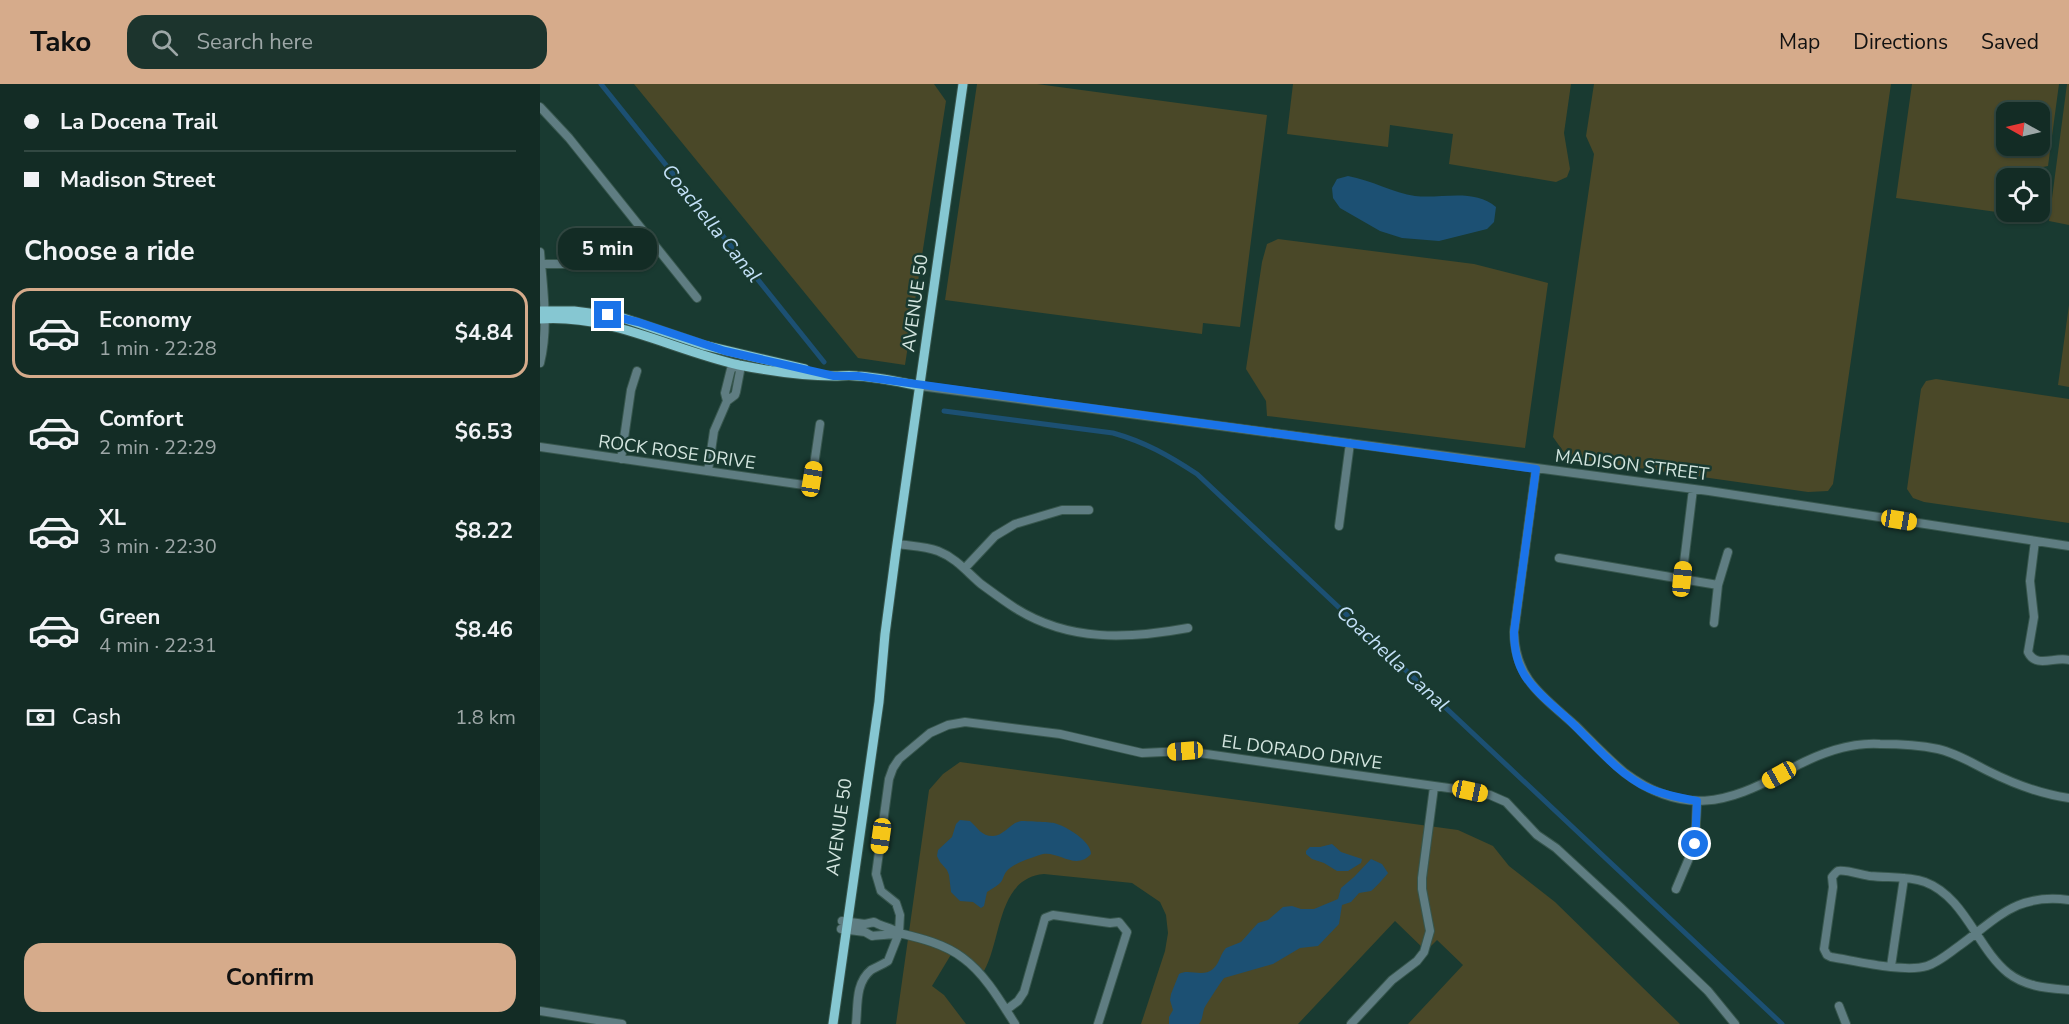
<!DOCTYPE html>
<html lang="en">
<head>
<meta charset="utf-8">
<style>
  body { margin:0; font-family:"Nunito Sans",sans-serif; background:#1c342d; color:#f1f3f6; height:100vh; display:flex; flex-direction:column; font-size:22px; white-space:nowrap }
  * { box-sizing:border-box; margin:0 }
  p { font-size:20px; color:#9da7a7 }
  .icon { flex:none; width:33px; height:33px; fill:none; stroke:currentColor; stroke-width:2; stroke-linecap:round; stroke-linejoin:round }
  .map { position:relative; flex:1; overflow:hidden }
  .panel { display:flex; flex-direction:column; background:#132c25; width:540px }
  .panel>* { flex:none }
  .hud { display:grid; align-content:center; height:132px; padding:0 24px; background:#132c25 }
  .needle { width:39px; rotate:278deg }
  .tools { position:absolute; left:1456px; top:18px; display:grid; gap:12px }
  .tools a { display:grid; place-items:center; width:54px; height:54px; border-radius:12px; background:#132c25; box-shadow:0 2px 4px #0004,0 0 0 2px #324842; font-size:30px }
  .end { position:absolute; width:27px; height:27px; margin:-14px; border:8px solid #1a73e8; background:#fff; box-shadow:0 0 0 3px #fff }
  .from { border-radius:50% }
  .bubble { position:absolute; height:42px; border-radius:18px; background:#132c25; box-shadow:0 2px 4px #0004,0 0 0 2px #324842; font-size:20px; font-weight:700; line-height:42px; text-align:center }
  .car { position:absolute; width:18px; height:36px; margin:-18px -9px; border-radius:8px; box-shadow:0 0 4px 2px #0007; background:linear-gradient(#f5c518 24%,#345 0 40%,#f5c518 0 76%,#345 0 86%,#f5c518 0) }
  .hud b { display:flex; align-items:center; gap:21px; height:57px; font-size:22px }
  .hud b+b { border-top:2px solid #324842 }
  .hud i { width:15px; height:15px; background:#f1f3f6 }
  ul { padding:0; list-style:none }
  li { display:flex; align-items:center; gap:18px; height:90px; margin:0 12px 9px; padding:0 12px; border:3px solid transparent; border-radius:18px }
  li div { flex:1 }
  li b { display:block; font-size:22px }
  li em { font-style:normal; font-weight:700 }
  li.active { border-color:#d6ab8b }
  li>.icon { width:54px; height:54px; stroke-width:1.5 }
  h2 { padding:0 24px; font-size:27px; line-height:72px }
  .pay { display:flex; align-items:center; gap:15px; height:66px; padding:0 24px; font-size:22px }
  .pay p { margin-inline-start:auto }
  .primary-button { display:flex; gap:12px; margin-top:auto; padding:12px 24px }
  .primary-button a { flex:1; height:69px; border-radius:18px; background:#d6ab8b; color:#111; font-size:24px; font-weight:700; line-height:69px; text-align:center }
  header { display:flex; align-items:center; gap:36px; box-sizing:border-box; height:84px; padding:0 30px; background:#d6ab8b; color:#111 }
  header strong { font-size:28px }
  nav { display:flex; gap:33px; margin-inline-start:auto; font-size:21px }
  .search { width:420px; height:54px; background:#1c342d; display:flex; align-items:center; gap:15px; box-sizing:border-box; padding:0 21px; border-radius:18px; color:#9da7a7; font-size:22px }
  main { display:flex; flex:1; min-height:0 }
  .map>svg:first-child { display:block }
</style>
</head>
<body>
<header>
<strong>Tako</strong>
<div class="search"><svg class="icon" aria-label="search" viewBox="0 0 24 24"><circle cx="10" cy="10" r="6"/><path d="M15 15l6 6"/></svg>Search here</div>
<nav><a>Map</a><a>Directions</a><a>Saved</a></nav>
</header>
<main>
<section class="panel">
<div class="hud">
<b><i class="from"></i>La Docena Trail</b>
<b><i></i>Madison Street</b>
</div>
<h2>Choose a ride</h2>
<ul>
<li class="active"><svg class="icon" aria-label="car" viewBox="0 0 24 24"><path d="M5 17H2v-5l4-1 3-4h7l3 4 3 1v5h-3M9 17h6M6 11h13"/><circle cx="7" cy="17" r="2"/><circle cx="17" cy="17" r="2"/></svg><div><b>Economy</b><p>1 min · 22:28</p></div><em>$4.84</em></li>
<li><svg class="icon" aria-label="car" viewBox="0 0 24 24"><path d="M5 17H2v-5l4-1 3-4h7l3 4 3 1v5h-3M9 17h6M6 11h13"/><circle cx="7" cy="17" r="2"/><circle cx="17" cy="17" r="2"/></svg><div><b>Comfort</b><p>2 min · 22:29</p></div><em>$6.53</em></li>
<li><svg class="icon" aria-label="car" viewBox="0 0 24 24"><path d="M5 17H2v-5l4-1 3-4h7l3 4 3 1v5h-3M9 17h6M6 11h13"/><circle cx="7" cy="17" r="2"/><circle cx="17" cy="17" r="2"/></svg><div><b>XL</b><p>3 min · 22:30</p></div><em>$8.22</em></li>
<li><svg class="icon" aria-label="car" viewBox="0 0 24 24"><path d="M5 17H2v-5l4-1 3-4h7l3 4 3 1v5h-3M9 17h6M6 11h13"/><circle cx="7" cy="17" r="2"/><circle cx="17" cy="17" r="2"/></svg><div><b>Green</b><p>4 min · 22:31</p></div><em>$8.46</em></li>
</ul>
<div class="pay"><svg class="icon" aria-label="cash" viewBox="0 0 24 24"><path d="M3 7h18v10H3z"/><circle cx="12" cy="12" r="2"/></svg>Cash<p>1.8 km</p></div>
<div class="primary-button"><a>Confirm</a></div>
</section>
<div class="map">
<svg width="1529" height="940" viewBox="0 0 1529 940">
  <rect width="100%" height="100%" fill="#193a31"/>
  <path fill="#4a4828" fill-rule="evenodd" d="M 94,0 L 394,0 L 406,17 L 365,281 L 318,274 Z
    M 437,0 L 497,0 L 727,31 L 700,243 L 663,239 L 662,250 L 405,216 Z
    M 753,0 L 1031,0 L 1024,49 L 1030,85 L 1027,93 L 1016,98 L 909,80 L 913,50 L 850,41 L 848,63 L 747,50 Z
    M 1054,0 L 1351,0 L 1293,400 L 1288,407 L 1268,408 L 1028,374 L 1013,353 L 1054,70 L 1046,52 Z
    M 1372,0 L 1519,0 L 1508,82 L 1470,89 L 1469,94 L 1467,94 L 1464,129 L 1356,114 ZM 1467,28 L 1500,28 L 1500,62 L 1467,62 Z
    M 1527,0 L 1529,0 L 1529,141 L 1509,137 Z
    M 738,155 L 934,180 L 1008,199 L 985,364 L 727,332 L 726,317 L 706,285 L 722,178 L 727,160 Z
    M 1529,221 L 1529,303 L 1518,301 Z
    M 1396,295 L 1529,315 L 1529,439 L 1384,418 L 1373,414 L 1367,405 L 1381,305 L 1386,297 Z
    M 420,678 L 918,746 L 953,762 L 969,782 L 1015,818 L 1140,940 L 868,940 L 923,881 L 897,856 L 886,867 L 855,837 L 758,940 L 601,940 L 625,867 L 628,849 L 626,831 L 620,818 L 592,799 L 504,790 C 457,794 462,855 444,887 L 415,864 L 392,902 L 404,911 L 426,940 L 356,940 L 389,706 L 403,690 Z"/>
  <path fill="#1c5073" d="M 808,92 C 831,96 854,109 875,112 C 902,115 934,104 956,123 L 954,138 L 947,145 L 899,157 L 862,154 L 840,147 L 800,124 L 793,114 L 792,104 L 797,95 Z
    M 420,736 L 430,737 C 438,744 441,752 453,752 C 464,752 470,739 481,737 C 485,737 510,738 514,739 C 526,742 551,757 551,770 C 536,787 519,767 503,770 C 493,773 471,780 466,788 C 463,792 463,797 459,800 C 456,803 451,805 447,808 L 444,822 L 441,824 L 433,818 L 420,817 L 411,808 L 409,791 L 407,786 L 400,778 L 397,772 L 398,766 L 412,753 L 416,740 Z
    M 792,760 L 801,768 L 822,775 L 821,779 L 808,787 L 797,787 L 784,779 L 772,775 L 766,770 L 766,767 L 770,763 L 780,763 Z
    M 831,775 L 842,780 L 848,789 C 847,791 833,806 831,807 L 819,809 L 811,818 L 802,821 L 799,840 L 778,862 L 760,864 L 733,880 L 684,894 C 681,898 665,922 664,925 C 662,932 663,934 659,940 L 629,940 L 629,933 L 633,926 L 630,916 L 631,910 L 639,890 C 649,884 662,894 673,885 C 680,879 680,870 686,864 L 701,858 L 718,839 L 728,836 L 743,823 L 752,822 L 761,825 L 774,825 L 798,815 L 801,804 L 814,793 Z"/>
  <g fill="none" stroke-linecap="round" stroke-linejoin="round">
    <path stroke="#1c5073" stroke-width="5" d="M 61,0 L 284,278
      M 404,327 L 573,349 C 605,358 628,371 657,390 L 1242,940"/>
    <defs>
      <path id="minor" d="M 0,23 L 29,54 L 157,214
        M 0,168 C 3,205 9,243 0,279
        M 0,180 L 62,180 C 81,175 93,165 109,154
        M 380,302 L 1169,407 L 1529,462
        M 187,317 L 185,309 L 191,285 L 197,282
        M 0,363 L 264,401 L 269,400 L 272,395 L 280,340
        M 81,375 L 91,306 L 97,287
        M 996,385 L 974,548 C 975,596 1004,613 1036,642 C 1052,658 1068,675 1085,689 C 1143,732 1187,720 1245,688 C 1273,672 1307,658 1340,660 C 1359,660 1379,661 1398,665 C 1416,669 1432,679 1448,687 C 1474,700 1500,710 1529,714
        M 168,387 L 174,347 L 187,317 L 195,311 L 196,308 L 200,287 L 197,280
        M 799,442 L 810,359
        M 1495,457 L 1490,497 L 1494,533 L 1488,568 C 1496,585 1515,572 1529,576
        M 358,460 C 371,462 385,462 398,467 C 416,474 427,488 441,500 C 452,508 464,517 475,524 C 529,558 588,555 648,544
        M 1019,474 L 1142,495 L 1153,405
        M 425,484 L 455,452 L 475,440 L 522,426 L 549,426
        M 1142,495 L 1178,501 L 1188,468
        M 1174,539 L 1178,501
        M 1136,805 L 1155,760 L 1157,717
        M 1529,816 C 1476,809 1458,834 1419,862 C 1409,869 1399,878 1387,882 C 1365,889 1316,877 1291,873 L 1287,871 L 1284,865 L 1293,803 L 1292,793 C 1293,792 1296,788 1298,787 C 1303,785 1323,791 1330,792 C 1348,794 1368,792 1385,798 C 1425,813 1437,864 1468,889 C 1486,903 1507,904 1529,906
        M 302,837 L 325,840 L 334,838 C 342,843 350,843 359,849
        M 301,845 L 325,848 L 332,852 C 341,850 349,852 359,849
        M 359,849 L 360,831 L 356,819 L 341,807 L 336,790 L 349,695 L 353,684 L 359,675 L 390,649 L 408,641 L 425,638 L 520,650 L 602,669 L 645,667 L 930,707 L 950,711 L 966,718 L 997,751 L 1016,764 L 1080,823 L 1168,907 L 1195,940
        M 1351,882 L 1364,794
        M 1299,922 L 1306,940
        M 466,926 L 478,917 L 484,908 L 505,834 L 513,831 L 570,839 L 579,838 L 587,848 L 558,940
        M 0,927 L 82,940
        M 316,940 C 318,922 315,899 331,886 C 336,883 342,881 348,877 L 359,849 C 380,854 405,860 423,874 C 445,890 461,918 475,940
        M 811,940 L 852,896 L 877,877 L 884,868 L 890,847 L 882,805 L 882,794 L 894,703"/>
      <path id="major" d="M 0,227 L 34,227 L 80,233 L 163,261 L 265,285
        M 0,235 C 71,230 132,266 199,281 C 229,287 263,292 294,292 C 302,292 309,291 317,292 C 338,293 359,298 380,302
        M 293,940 L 339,618 L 345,550 L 356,467 L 423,0"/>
    </defs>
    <use href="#minor" stroke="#37564d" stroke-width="10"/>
    <use href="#major" stroke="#37564d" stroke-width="11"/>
    <use href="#minor" stroke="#5f7d82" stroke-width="8"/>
    <use href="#major" stroke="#86c7d2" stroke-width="9"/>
  </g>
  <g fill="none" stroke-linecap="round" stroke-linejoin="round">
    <path stroke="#1a73e8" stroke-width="8" d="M 68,231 L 98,238 L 185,267 L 294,292 L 318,292 L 996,385 L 974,548 C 974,564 976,578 985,592 C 996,609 1016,624 1031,638 C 1054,660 1078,690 1108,704 C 1124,711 1140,714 1157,717 L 1155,760"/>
  </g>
  <g text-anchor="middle" stroke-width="5" stroke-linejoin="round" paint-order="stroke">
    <g font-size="18" fill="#d4e6e0" stroke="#193a31">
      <text transform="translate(375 219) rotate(-82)" y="6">AVENUE 50</text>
      <text transform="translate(137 368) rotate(8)" y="6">ROCK ROSE DRIVE</text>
      <text transform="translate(1092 381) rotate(7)" y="6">MADISON STREET</text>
      <text transform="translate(762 668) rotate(8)" y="6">EL DORADO DRIVE</text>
      <text transform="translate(299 743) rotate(-82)" y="6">AVENUE 50</text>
    </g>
    <g font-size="20" font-style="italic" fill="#c4e1f8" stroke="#193a31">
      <text transform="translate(172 139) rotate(51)" y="7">Coachella Canal</text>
      <text transform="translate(853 574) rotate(43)" y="7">Coachella Canal</text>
    </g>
  </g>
</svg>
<div class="tools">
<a><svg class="needle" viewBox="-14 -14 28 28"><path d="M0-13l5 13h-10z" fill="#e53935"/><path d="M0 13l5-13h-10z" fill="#9da7a7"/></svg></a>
<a><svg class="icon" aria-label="locate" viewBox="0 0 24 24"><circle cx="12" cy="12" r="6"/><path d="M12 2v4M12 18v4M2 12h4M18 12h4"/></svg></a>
</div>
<i class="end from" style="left:1155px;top:760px"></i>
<i class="end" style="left:68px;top:231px"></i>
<div class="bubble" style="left:18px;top:144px;width:99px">5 min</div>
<i class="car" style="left:272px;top:395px;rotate:9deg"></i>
<i class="car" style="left:1359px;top:436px;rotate:99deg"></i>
<i class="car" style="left:1142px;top:495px;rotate:6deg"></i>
<i class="car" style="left:645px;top:667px;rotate:266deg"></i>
<i class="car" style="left:1239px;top:691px;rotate:241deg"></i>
<i class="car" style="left:930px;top:707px;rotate:102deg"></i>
<i class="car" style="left:341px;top:752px;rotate:188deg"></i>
</div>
</main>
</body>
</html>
